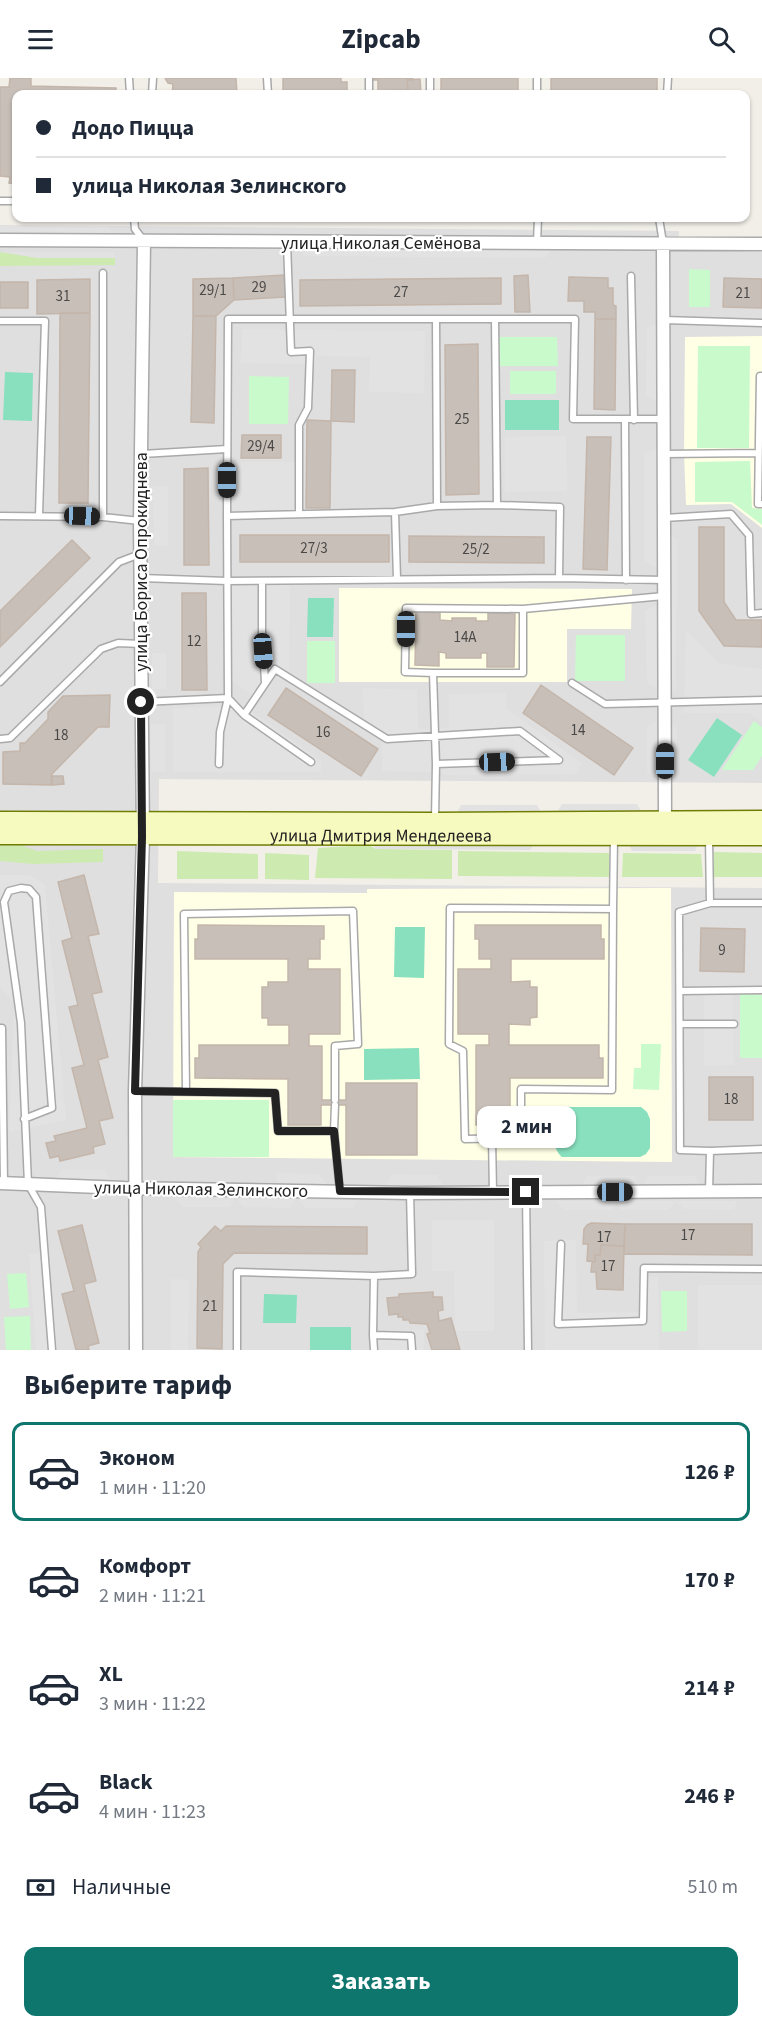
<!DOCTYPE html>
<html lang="ru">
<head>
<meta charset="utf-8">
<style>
  body { margin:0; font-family:"Source Sans 3",sans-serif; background:#f6f6f7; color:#1f2937; height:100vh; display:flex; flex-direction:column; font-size:22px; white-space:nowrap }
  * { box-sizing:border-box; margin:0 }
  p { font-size:20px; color:#747a83 }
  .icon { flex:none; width:33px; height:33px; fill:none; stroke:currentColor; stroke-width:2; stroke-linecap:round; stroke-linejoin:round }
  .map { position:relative; height:1272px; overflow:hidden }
  .details { display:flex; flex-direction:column; background:#fff; flex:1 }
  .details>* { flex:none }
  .banner { position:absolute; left:12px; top:12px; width:738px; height:132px; border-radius:12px; box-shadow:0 2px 4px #0004; display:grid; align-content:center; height:132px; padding:0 24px; background:#fff }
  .end { position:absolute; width:27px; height:27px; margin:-14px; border:8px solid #222; background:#fff; box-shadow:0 0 0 3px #fff }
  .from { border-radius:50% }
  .bubble { position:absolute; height:42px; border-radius:12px; background:#fff; box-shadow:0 2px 4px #0004; font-size:20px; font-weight:700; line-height:42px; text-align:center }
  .car { position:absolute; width:18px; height:36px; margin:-18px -9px; border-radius:8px; box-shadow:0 0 4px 2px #0007; background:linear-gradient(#222 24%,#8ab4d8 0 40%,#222 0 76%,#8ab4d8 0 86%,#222 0) }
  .banner b { display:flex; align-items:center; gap:21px; height:57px; font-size:22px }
  .banner b+b { border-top:2px solid #e0e1e3 }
  .banner i { width:15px; height:15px; background:#1f2937 }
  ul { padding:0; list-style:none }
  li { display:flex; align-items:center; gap:18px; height:99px; margin:0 12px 9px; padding:0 12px; border:3px solid transparent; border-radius:12px }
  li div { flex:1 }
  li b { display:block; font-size:22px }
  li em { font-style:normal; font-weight:700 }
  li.selected { border-color:#0f766e }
  li>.icon { width:54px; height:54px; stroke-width:1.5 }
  h2 { padding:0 24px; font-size:27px; line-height:72px }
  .pay { display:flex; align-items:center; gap:15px; height:66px; padding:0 24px; font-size:22px }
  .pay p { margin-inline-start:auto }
  .cta { display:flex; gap:12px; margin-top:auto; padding:12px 24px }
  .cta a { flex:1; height:69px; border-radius:12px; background:#0f766e; color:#fff; font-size:24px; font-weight:700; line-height:69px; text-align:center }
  header { display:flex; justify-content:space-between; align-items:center; height:78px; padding:0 24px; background:#fff; font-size:27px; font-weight:700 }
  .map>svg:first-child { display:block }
</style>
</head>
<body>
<header><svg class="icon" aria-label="menu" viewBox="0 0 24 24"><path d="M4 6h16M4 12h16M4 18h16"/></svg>Zipcab<svg class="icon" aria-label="search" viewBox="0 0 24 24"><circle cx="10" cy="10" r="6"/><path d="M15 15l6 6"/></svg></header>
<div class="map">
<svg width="762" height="1272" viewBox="0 0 762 1272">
  <rect width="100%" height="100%" fill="#f2efe9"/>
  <path fill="#e0dfdf" d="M 0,147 L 679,153 L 678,170 L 762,174 L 762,705 L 159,701 L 158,805 L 762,810 L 762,1272 L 0,1272 Z"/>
  <path fill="#ffffe5" d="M 762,258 L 762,450 L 731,426 L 686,427 L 684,375 L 685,259 Z
    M 339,510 L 632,511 L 631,551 L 567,551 L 567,604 L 339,604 Z
    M 671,810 L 672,1084 L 173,1079 L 174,814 L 367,815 L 367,811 Z"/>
  <path fill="#cdebb0" d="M 28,140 L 127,140 L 127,144 L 28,144 Z
    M 0,174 L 38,180 L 115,180 L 115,187 L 0,188 Z
    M 0,765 L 14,765 L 37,773 L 103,771 L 103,784 L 33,786 L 0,783 Z
    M 369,767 L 376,771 L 452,772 L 452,801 L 315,800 L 318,770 Z
    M 177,773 L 258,776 L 258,801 L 177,801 Z
    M 458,773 L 609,775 L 609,799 L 458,798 Z
    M 714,774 L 762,775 L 762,799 L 714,799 Z
    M 265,775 L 309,777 L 309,802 L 265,801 Z
    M 623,775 L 701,776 L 703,799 L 622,799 Z"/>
  <path fill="#c8facc" d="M 689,191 L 710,192 L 710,229 L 689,229 Z
    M 499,259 L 557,259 L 558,288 L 499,288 Z
    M 698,268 L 750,268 L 749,370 L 697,370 Z
    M 510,293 L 556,293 L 556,316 L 510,316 Z
    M 249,298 L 289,299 L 288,346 L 249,346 Z
    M 750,383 L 752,430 L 762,431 L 762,447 L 732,424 L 695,424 L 695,384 Z
    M 576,557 L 625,557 L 625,603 L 575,603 Z
    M 307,563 L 335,563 L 335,605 L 307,605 Z
    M 754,643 L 762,649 L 762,678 L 753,692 L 722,692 Z
    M 740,916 L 762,917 L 762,980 L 740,980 Z
    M 641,966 L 661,966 L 659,1012 L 633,1011 L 634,990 L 641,990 Z
    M 173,1022 L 269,1022 L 269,1079 L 173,1079 Z
    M 26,1195 L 29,1229 L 10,1231 L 7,1196 Z
    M 661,1213 L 687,1213 L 687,1253 L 662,1254 Z
    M 30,1238 L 31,1272 L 6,1272 L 4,1239 Z"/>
  <path fill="#88e0be" d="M 5,294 L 33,295 L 32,343 L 3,342 Z
    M 505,322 L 559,322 L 559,352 L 505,352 Z
    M 308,520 L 334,520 L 333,559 L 307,559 Z
    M 717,640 L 742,657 L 714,699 L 688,682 Z
    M 395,849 L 425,849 L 424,900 L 394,899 Z
    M 419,970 L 420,1001 L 364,1002 L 364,971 Z
    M 563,1029 L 641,1029 L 647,1034 L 650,1041 L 650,1070 L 646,1076 L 640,1079 L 562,1079 C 550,1069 548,1037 563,1029 Z
    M 264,1216 L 297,1217 L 296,1245 L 263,1245 Z
    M 310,1249 L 351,1249 L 351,1272 L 310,1272 Z"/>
  <path fill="#e2e2e2" d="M 0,148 L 108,148 L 113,157 L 0,157 Z
    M 298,165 L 557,165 L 545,180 L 304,178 Z
    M 2,174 L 115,174 L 115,180 L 38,180 Z
    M 664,242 L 664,327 L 646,318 L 647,250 Z
    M 242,251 L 425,253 L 424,315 L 369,314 L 370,279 L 316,278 L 316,286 L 241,285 Z
    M 566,358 L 567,413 L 505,414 L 505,359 Z
    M 664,368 L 664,451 L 677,461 L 676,612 L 665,617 L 647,604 L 645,533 L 664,524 L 664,495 L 644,482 L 644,375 Z
    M 227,384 L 301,384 L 303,436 L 227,438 Z
    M 153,408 L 168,408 L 168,468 L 154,468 Z
    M 290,502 L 289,601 L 274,592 L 256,619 L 228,600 L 227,503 Z
    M 686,552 L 720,586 L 762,591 L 762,644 L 749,635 L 684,635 Z
    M 152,575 L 166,575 L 166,611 L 152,611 Z
    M 362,610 L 417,612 L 418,651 L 449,650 L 449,616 L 506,615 L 507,631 L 581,685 L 577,696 L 448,697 L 426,694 L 382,693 L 382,663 L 365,653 Z
    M 244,628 L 321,683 L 321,694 L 173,694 L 173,630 Z
    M 665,638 L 677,649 L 677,676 L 665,683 L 665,703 L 647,695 L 647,648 Z
    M 151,646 L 165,646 L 165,694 L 151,694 Z
    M 562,726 L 637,726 L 642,735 L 556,736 Z
    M 461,727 L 537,727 L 542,736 L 456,737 Z
    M 371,764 L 536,764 L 530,772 L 376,771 Z
    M 628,764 L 699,764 L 695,773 L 632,773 Z
    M 0,797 L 29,797 L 45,807 L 66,1042 L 9,1054 L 14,925 L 0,908 Z
    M 704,912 L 733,912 L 734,987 L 704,988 Z
    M 61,1092 L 105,1092 L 111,1104 L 55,1104 Z
    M 277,1095 L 319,1096 L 327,1107 L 277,1107 Z
    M 392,1096 L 437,1097 L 443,1107 L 386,1107 Z
    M 587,1098 L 634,1098 L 638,1107 L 582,1107 Z
    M 648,1098 L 695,1098 L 700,1107 L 643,1107 Z
    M 174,1120 L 234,1121 L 230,1129 L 183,1129 Z
    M 237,1121 L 296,1121 L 290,1130 L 244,1129 Z
    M 298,1122 L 357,1122 L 353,1130 L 306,1130 Z
    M 556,1123 L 738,1123 L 733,1132 L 684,1131 L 676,1123 L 669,1132 L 622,1132 L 616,1123 L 612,1132 L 564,1132 Z
    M 432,1142 L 494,1142 L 494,1253 L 455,1253 L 454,1193 L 432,1193 Z
    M 576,1162 L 577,1235 L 639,1234 L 639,1200 L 658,1199 L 659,1272 L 545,1272 L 544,1163 Z
    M 49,1175 L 57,1272 L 36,1272 L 29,1176 Z
    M 171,1201 L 189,1202 L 188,1272 L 171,1272 Z
    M 698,1207 L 762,1207 L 762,1272 L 698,1272 Z
    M 424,1252 L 424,1272 L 370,1272 L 370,1253 Z"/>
  <path fill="#c7bfb8" stroke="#c4b6ab" stroke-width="1.5" d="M 10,0 L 31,0 L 31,8 L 116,10 L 116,16 L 16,16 L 16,106 L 9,105 L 10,99 L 0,98 L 0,9 L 9,9 Z
    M 165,0 L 236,0 L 237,16 L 172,16 L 173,6 L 168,5 Z
    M 283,0 L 341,0 L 341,4 L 347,4 L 347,16 L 283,16 Z
    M 371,0 L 413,0 L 413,2 L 407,2 L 408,12 L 378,13 L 378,2 L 371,2 Z
    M 441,0 L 518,0 L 518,16 L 441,16 Z
    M 551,0 L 657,0 L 657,16 L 551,16 Z
    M 420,1 L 421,16 L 384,16 L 384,13 L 408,12 L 407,2 Z
    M 390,140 L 442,140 L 443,141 L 390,143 Z
    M 284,197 L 286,219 L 234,222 L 233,200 Z
    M 528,197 L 530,234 L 515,234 L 514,198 Z
    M 569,199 L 608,200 L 608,210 L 613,210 L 613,227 L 616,228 L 616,241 L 595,241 L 595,234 L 584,234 L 584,223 L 568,223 Z
    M 233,200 L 234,222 L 216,238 L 193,238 L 193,201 Z
    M 501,200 L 501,226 L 300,228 L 300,202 Z
    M 724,200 L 762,201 L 762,230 L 723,229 Z
    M 90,201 L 90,235 L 37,236 L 37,202 Z
    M 0,204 L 28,204 L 28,230 L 0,230 Z
    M 60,235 L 90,235 L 88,425 L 59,425 Z
    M 193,238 L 216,238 L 214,345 L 191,344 Z
    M 595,241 L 616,241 L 615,332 L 594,331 Z
    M 478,266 L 479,416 L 446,417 L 445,267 Z
    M 332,292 L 355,292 L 354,344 L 331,343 Z
    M 307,342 L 331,343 L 330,430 L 306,430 Z
    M 242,357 L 281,357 L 281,380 L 241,380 Z
    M 587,359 L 611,359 L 607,492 L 583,491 Z
    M 208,390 L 209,487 L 184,487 L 184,391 Z
    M 699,449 L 724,449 L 724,524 L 736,542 L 762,542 L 762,569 L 724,568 L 699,533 Z
    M 240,457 L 389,457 L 389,484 L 240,484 Z
    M 409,458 L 544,459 L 544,485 L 409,484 Z
    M 72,462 L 90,480 L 0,569 L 0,533 Z
    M 182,515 L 206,515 L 207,612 L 182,612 Z
    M 416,534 L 440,535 L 440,542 L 452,543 L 452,540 L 476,540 L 476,543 L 488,543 L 488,535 L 515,536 L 514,589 L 487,589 L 487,575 L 481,575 L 481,580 L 446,580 L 446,575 L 439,574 L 439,588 L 415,587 Z
    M 541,607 L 633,670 L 614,697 L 523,635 Z
    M 286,610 L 378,671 L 361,698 L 268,637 Z
    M 110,617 L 109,649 L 98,649 L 52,696 L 52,707 L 3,706 L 3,674 L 20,673 L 20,665 L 25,665 L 48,641 L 48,634 L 63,618 Z
    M 51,698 L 63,698 L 64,706 L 52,707 Z
    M 84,797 L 99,856 L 88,858 L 102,914 L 92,916 L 108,979 L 98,982 L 113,1040 L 99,1043 L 105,1066 L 93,1069 L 94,1075 L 60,1083 L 59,1078 L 50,1080 L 46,1065 L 56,1063 L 54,1058 L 87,1050 L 72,990 L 84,987 L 69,929 L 78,927 L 62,863 L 72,860 L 58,804 Z
    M 198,847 L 324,848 L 324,861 L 320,861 L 320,881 L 308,881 L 308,891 L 340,891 L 340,956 L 309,956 L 309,968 L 322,968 L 322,1022 L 346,1022 L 346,1005 L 417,1005 L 417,1077 L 346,1077 L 346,1027 L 321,1027 L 321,1047 L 288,1047 L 288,1001 L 195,1000 L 195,980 L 199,980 L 199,967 L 289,967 L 289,947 L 268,947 L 268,940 L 262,940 L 262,909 L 268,909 L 268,904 L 288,904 L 288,881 L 195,881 L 195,861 L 198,861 Z
    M 475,847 L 601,847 L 601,861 L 604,861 L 604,881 L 511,881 L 511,904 L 530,903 L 530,909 L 537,909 L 537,939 L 530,940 L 530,947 L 509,946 L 509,967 L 599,967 L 599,980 L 603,980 L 603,1000 L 510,1000 L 510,1047 L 476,1047 L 476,967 L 489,967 L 489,956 L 458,956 L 458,891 L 491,891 L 491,881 L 479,881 L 479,861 L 475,861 Z
    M 701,850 L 745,851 L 744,894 L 700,893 Z
    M 709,999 L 753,999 L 753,1042 L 709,1042 Z
    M 591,1145 L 625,1146 L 624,1168 L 601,1167 L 600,1177 L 595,1177 L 595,1184 L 587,1183 L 588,1166 L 583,1166 L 584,1151 L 587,1147 Z
    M 625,1146 L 752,1146 L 752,1177 L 624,1176 Z
    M 82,1147 L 96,1203 L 84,1206 L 99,1265 L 88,1268 L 89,1272 L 76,1272 L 62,1216 L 74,1213 L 58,1153 Z
    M 215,1148 L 221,1153 L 226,1148 L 367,1149 L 367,1176 L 234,1175 L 223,1186 L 222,1271 L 197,1270 L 198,1174 L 201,1169 L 198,1166 Z
    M 601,1167 L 624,1168 L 623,1212 L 597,1211 L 596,1194 L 591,1194 L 592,1184 L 595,1184 L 595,1177 L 600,1177 Z
    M 433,1214 L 433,1219 L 442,1219 L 443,1232 L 438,1233 L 439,1243 L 451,1240 L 460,1272 L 432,1272 L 427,1256 L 430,1255 L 427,1246 L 410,1245 L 409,1242 L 403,1242 L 403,1239 L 398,1239 L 398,1236 L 389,1237 L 387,1220 L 399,1219 L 399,1216 Z"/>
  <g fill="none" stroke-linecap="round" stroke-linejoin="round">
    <defs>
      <path id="lane" d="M 129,0 L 130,16
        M 267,0 L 268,16
        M 369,0 L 369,16
        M 430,0 L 430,16
        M 537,0 L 537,16
        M 152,16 L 153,0
        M 667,16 L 668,0
        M 0,123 L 16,123
        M 134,140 L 135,151 L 144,163
        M 659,140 L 663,165
        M 287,165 L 291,274 L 310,273 L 308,330 L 299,347 L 299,436
        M 537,165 L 538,140
        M 103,195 L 103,439
        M 631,198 L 634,342
        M 436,241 L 437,428
        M 495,241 L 497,427
        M 664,242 L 762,245
        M 0,243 L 45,243 L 39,437
        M 762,298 L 760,298 L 758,426 L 762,426
        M 625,342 L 626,502
        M 142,376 L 227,371
        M 664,376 L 758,375
        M 395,434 L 397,501
        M 0,438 L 103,439 L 140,443
        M 227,438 L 228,241 L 575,241 L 573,341 L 664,341
        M 664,440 L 731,436 L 749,457 L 751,536 L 762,535
        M 141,500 L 227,503 L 559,500 L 664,502
        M 262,503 L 262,557 L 265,604
        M 523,531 L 664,518
        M 0,604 L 119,484 L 140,476
        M 572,605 L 605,626 L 762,622
        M 142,624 L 228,620 L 244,637
        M 0,661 L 10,660 L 101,571 L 118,565 L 141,566
        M 311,684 L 244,637 L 275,591 L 387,661 L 520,653 L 559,682 L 436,686 L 433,595 L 405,594 L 406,530 L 523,531 L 523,595 L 433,595
        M 219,686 L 220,654 L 228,620 L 227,438 L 395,434 L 437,428 L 497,427 L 560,429 L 559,500
        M 435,741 L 436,686
        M 709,760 L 710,825
        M 450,830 L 613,831 L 612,1012 L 521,1011 L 521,1060 L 465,1061 L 463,973 L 449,966 Z
        M 613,831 L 614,759
        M 680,913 L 762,912
        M 680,946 L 734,946
        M 0,950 L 2,950 L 4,1105
        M 136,1013 L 275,1015 L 278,1053 L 334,1053 L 335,1027
        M 186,1013 L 184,836 L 353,833 L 358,966 L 335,968 L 335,1022
        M 24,1041 L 52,1030 L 36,819 L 29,811 L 21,810 L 9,813 L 4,824 L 21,945 L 28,1106 L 41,1129 L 52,1272
        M 334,1053 L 340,1114
        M 492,1060 L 493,1114
        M 710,1073 L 762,1071
        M 526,1114 L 528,1272
        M 709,1114 L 710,1073 L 680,1072 L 679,834 L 710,825 L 762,825
        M 410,1115 L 412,1196 L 374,1198 L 373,1257 L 411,1258 L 412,1272
        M 561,1166 L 558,1246 L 643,1243 L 644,1190 L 762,1191
        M 373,1257 L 374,1272
        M 237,1272 L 237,1194 L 374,1198"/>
      <path id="street" d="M 0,162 L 762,166
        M 663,165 L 665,742
        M 0,1105 L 124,1110 L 410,1115 L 762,1113
        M 136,1272 L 135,1013 L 143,759 L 140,443 L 144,164"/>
      <g id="secondary">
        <path d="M 0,743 L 435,744 L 762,742"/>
        <path id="s1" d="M 0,757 L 762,758"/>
      </g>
    </defs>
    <use href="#lane" stroke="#a9a9a9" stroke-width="9"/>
    <use href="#street" stroke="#a9a9a9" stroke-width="15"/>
    <use href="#secondary" stroke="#707d05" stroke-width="21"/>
    <use href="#lane" stroke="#fff" stroke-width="6"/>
    <use href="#street" stroke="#fff" stroke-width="12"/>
    <use href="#secondary" stroke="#f7fabf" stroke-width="18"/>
  </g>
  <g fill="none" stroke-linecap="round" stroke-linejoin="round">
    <path stroke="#222" stroke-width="8" d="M 141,624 L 142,759 L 135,1013 L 275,1015 L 278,1053 L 334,1053 L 340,1113 L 526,1114"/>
  </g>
  <g text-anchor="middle" stroke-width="4.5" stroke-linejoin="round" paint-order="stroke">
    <g font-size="15" fill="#4b4948">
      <text x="259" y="214">29</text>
      <text x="213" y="217">29/1</text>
      <text x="401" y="219">27</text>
      <text x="743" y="220">21</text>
      <text x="63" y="223">31</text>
      <text x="462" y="346">25</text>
      <text x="261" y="373">29/4</text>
      <text x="314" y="475">27/3</text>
      <text x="476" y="476">25/2</text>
      <text x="465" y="564">14А</text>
      <text x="194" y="568">12</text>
      <text x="578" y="657">14</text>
      <text x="323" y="659">16</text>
      <text x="61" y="662">18</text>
      <text x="722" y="877">9</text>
      <text x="731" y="1026">18</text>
      <text x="688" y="1162">17</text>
      <text x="604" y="1164">17</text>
      <text x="608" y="1193">17</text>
      <text x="210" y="1233">21</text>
    </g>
    <g font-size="18" fill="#222" stroke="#fff">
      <text x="381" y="171">улица Николая Семёнова</text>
      <text transform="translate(141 484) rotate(-90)" y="6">улица Бориса Опрокиднева</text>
      <text dy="6" stroke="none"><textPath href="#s1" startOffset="381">улица Дмитрия Менделеева</textPath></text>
      <text transform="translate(201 1111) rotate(1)" y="6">улица Николая Зелинского</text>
    </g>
  </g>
</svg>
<i class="end from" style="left:141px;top:624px"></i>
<i class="end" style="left:526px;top:1114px"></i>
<div class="bubble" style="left:477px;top:1028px;width:99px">2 мин</div>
<i class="car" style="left:227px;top:402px;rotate:180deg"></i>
<i class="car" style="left:82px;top:438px;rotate:92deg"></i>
<i class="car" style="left:406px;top:551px;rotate:180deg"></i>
<i class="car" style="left:263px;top:573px;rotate:176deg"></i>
<i class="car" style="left:665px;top:683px;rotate:0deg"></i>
<i class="car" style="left:497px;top:684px;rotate:88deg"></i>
<i class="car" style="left:615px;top:1114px;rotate:90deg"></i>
<div class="banner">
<b><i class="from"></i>Додо Пицца</b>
<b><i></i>улица Николая Зелинского</b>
</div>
</div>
<section class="details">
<h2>Выберите тариф</h2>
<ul>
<li class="selected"><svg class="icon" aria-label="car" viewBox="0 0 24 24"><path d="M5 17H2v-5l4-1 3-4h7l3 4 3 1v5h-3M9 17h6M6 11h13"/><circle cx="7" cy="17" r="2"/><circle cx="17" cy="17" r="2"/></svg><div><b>Эконом</b><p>1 мин · 11:20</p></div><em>126 ₽</em></li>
<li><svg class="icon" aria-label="car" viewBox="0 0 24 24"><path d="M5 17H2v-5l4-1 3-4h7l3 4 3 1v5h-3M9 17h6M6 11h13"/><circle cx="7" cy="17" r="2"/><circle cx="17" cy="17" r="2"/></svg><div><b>Комфорт</b><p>2 мин · 11:21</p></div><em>170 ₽</em></li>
<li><svg class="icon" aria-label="car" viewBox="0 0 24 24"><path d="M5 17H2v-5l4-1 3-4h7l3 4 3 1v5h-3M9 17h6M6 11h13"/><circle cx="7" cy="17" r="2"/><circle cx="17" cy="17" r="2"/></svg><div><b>XL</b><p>3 мин · 11:22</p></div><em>214 ₽</em></li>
<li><svg class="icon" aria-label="car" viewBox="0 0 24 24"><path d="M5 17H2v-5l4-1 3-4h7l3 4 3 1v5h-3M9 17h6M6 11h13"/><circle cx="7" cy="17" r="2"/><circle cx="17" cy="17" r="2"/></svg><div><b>Black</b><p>4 мин · 11:23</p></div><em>246 ₽</em></li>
</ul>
<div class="pay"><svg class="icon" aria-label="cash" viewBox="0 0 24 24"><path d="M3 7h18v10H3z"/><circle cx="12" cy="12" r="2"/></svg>Наличные<p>510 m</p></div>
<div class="cta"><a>Заказать</a></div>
</section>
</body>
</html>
